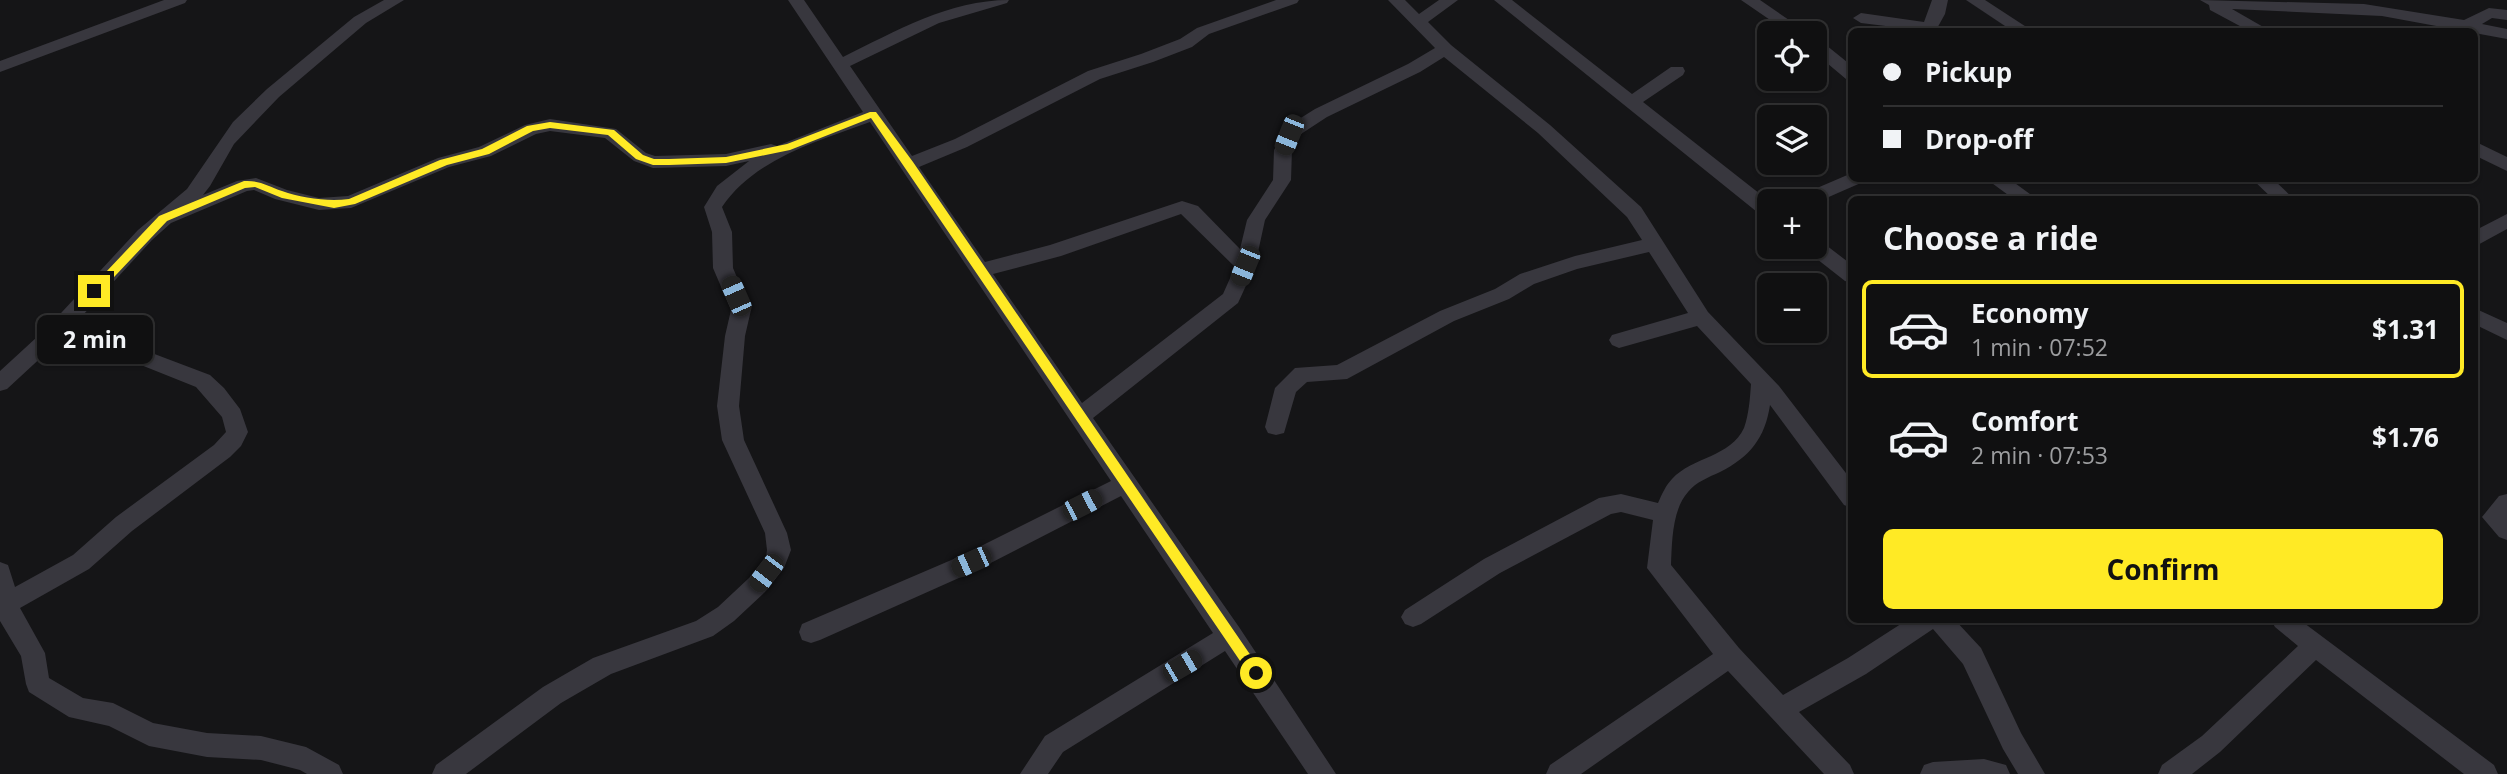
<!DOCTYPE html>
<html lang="en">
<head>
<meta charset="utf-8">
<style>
  body { margin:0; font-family:"Open Sans",sans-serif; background:#1e1e1f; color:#f1f3f6; height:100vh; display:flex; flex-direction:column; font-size:26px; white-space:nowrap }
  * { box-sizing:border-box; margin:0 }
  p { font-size:23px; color:#9c9d9f }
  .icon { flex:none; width:38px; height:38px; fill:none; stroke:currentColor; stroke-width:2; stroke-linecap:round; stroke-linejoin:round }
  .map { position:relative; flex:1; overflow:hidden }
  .panel { position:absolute; left:1848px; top:196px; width:630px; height:427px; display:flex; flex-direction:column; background:#101011; border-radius:10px; box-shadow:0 2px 5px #0004,0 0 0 2px #303031 }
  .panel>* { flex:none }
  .hud { position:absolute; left:1848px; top:28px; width:630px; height:154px; border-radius:10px; box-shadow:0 2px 5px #0004,0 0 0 2px #303031; display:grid; align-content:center; height:154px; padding:0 35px; background:#101011 }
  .fabs { position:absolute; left:1757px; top:21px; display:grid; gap:14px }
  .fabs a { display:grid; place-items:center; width:70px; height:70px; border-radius:10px; background:#101011; box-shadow:0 2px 5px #0004,0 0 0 2px #303031; font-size:35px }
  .end { position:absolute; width:32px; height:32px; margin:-16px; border:9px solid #ffea25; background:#111; box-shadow:0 0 0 4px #111 }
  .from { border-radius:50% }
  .bubble { position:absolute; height:49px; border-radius:10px; background:#101011; box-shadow:0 2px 5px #0004,0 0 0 2px #303031; font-size:23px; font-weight:700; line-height:49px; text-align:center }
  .car { position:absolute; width:21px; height:42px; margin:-21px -10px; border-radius:9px; box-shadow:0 0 5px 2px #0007; background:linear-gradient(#222 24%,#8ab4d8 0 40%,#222 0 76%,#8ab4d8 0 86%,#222 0) }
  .hud b { display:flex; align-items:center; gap:24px; height:66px; font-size:26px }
  .hud b+b { border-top:2px solid #303031 }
  .hud i { width:18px; height:18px; background:#f1f3f6 }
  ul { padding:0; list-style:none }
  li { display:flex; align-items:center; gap:21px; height:98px; margin:0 14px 10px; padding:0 21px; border:4px solid transparent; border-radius:10px }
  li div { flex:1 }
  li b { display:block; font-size:26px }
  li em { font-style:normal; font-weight:700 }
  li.on { border-color:#ffea25 }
  li>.icon { width:63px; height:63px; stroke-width:1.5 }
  h2 { padding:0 35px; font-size:32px; line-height:84px }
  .button { display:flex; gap:14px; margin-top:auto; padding:14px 35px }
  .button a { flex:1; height:80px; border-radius:10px; background:#ffea25; color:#111; font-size:28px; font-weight:700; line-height:80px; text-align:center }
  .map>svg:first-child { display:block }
</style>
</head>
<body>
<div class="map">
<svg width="2507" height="774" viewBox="0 0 2507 774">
  <rect width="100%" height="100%" fill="#151517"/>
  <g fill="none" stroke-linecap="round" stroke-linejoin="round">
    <path fill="#38373e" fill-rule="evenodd" d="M 164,0 L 187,0 L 185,3 L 0,72 L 0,61 Z
      M 384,0 L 404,0 L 366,23 L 279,97 L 234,144 L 210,186 L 203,195 L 237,181 L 256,178 L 287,190 L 319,198 L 348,196 L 438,158 L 479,147 L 525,125 L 550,119 L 616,129 L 646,153 L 655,156 L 726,154 L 771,144 L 777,146 L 863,112 L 788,0 L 804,0 L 843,57 C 896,31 949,0 1009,0 L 1007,3 L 939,23 L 850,66 L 912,156 L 955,139 L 1088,71 L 1141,54 L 1180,39 L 1197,28 L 1276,0 L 1299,0 L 1297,3 L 1209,34 L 1192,47 L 1153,62 L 1100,79 L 967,147 L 919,167 L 985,262 L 1050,245 L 1182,201 L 1198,206 L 1240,249 L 1247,220 L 1273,180 L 1274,150 L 1288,126 L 1315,109 L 1408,64 L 1435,48 L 1388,0 L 1405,0 L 1419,14 L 1439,0 L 1458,0 L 1428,22 L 1451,45 L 1550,125 L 1641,207 L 1708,312 L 1779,386 L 1852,481 L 1852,508 L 1844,505 L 1770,405 C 1765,438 1750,457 1720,472 C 1709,477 1696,482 1688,492 C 1672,510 1672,542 1671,565 L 1739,648 L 1783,695 L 1848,658 L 1907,620 L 1955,620 L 1981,648 L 2021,733 L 2045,774 L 2018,774 L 2003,749 L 1963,664 L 1933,629 L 1866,674 L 1799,712 L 1850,765 L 1854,774 L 1824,774 L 1728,671 L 1581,774 L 1546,774 L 1550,765 L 1713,654 L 1647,568 L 1653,520 L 1621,512 L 1611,514 L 1500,573 L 1421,624 L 1413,627 L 1405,624 L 1401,617 L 1405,610 L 1484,559 L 1599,498 L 1621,494 L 1658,503 C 1662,494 1666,485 1672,479 C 1692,457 1731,457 1744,428 C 1749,414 1750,398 1751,384 L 1697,326 L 1619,348 L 1612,345 L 1609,340 L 1612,335 L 1688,313 L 1649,252 L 1577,269 L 1534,284 L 1509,299 L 1454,321 L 1347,379 L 1307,382 L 1296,392 L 1284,433 L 1276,435 L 1268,433 L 1265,427 L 1275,388 L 1295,368 L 1337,365 L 1440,311 L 1495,289 L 1520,274 L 1575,256 L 1642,240 L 1627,217 L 1538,133 L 1444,57 L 1420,72 L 1327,117 L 1301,134 L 1292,150 L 1291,180 L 1265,220 L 1255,266 L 1238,303 L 1093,418 L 1239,627 L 1336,774 L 1308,774 L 1225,651 L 1063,752 L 1048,774 L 1020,774 L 1045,736 L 1213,633 L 1121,496 L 979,569 L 820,640 L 811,643 L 802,640 L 799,632 L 802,624 L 963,555 L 1111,481 L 870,122 C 818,141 754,159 722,207 L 732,232 L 733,268 L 751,310 L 745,336 L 739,406 L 744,440 L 787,533 L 791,550 L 784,568 L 765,592 L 734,621 L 713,636 L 611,674 L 561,703 L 466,774 L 432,774 L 436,765 L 543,687 L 593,658 L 696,621 L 718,607 L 749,578 L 766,557 L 767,550 L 765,533 L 722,440 L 717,406 L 725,336 L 731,310 L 713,268 L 712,232 L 704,207 L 717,186 L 749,161 L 726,166 L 653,168 L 634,161 L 605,138 L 550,131 L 536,134 L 491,156 L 449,167 L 351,208 L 319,210 L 275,199 L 254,190 L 247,191 L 171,223 L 152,240 L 71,328 L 128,344 L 210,375 L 224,388 L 240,409 L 248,432 L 241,446 L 230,457 L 132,531 L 89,569 L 20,608 L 45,653 L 49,678 L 83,698 L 113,703 L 153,723 L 207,733 L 261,736 L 306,747 L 339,765 L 343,774 L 307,774 L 300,770 L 261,760 L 207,757 L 149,746 L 109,726 L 69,717 L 29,692 L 26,684 L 21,656 L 0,621 L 0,562 L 8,565 L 15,587 L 73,555 L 116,517 L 214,445 L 226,432 L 222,417 L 196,387 L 116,355 L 60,340 L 7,389 L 0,391 L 0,371 L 49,326 L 138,230 L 187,189 L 233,122 L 267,89 L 354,17 ZM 1181,214 L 1235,267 L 1223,294 L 1082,403 L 993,274 L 1061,256 Z
      M 1494,0 L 1512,0 L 1632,94 L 1671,67 L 1683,67 L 1685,71 L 1683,75 L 1643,102 L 1769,201 L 1769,217 L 1762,216 Z
      M 1741,0 L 1760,0 L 1808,33 L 1789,33 Z
      M 1932,0 L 1948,0 L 1945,14 L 1935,32 L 1861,23 L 1853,18 L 1861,13 L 1924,22 Z
      M 1966,0 L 1985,0 L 2034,32 L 2014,32 Z
      M 2200,0 L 2364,4 L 2464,20 L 2489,8 L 2507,10 L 2507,20 L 2492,18 L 2482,24 L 2507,29 L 2507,39 L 2382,16 L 2232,9 L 2272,32 L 2251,32 L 2210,10 L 2209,5 Z
      M 1815,40 L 1821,41 L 1852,66 L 1852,80 L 1846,79 L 1815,53 Z
      M 2474,141 L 2507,157 L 2507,171 L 2474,155 Z
      M 1852,173 L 1852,178 L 1866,178 L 1863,182 L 1815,203 L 1794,201 L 1796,197 Z
      M 1985,178 L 2008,178 L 2038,200 L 2015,200 Z
      M 2251,178 L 2272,178 L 2295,200 L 2274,200 Z
      M 2507,214 L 2507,229 L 2474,247 L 2474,231 Z
      M 1815,240 L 1822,242 L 1852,265 L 1852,283 L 1845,281 L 1808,252 L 1806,247 L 1815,247 Z
      M 2474,308 L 2507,323 L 2507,340 L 2474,324 Z
      M 2507,494 L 2507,540 L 2499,537 L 2482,517 L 2499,496 Z
      M 2271,620 L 2300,620 L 2494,765 L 2498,774 L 2464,774 L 2316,660 L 2220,752 L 2192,774 L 2158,774 L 2162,765 L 2202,736 L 2298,646 L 2275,627 Z
      M 1984,759 L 2006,765 L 2010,774 L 1920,774 L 1924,765 L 1933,762 Z"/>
  </g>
  <path fill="#ffea25" d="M 870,112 L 876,112 L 913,162 L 1260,669 L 1260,677 L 1251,677 L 871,118 L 790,150 L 726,163 L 669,165 L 653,165 L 636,159 L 608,135 L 550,128 L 533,131 L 489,154 L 447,165 L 355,204 L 334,208 L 282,198 L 255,187 L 245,188 L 167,221 L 98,294 L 94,295 L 88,291 L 159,216 L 244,181 C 259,180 268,186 282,191 C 302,198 328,202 349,199 L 440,160 L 482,149 L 527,126 L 550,122 L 614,130 L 643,155 L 654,159 L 669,159 L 726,157 L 787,144 Z"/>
</svg>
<div class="fabs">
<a><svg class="icon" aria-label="locate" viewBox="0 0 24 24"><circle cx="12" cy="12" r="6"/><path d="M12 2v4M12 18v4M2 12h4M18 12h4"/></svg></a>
<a><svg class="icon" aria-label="layers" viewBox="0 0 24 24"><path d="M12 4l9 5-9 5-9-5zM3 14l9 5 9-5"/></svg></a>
<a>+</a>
<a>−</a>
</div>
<i class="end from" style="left:1256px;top:673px"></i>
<i class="end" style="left:94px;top:291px"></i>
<div class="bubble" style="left:37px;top:315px;width:116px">2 min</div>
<i class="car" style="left:1289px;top:135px;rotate:202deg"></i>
<i class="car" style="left:1245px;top:266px;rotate:202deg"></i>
<i class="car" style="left:736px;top:296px;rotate:336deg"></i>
<i class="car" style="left:1082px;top:505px;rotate:63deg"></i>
<i class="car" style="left:971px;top:562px;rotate:246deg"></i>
<i class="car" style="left:766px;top:573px;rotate:217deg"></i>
<i class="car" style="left:1182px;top:666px;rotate:60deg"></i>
<div class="hud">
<b><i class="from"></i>Pickup</b>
<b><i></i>Drop-off</b>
</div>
<section class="panel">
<h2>Choose a ride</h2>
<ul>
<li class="on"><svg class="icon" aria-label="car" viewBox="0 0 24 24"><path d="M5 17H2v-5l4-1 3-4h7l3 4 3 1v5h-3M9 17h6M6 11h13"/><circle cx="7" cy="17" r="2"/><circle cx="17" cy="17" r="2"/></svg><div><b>Economy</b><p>1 min · 07:52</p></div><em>$1.31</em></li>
<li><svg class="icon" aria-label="car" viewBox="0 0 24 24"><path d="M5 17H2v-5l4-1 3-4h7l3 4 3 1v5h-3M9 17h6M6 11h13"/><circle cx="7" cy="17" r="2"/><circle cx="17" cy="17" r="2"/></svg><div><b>Comfort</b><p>2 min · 07:53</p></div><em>$1.76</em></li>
</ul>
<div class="button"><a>Confirm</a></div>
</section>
</div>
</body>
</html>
